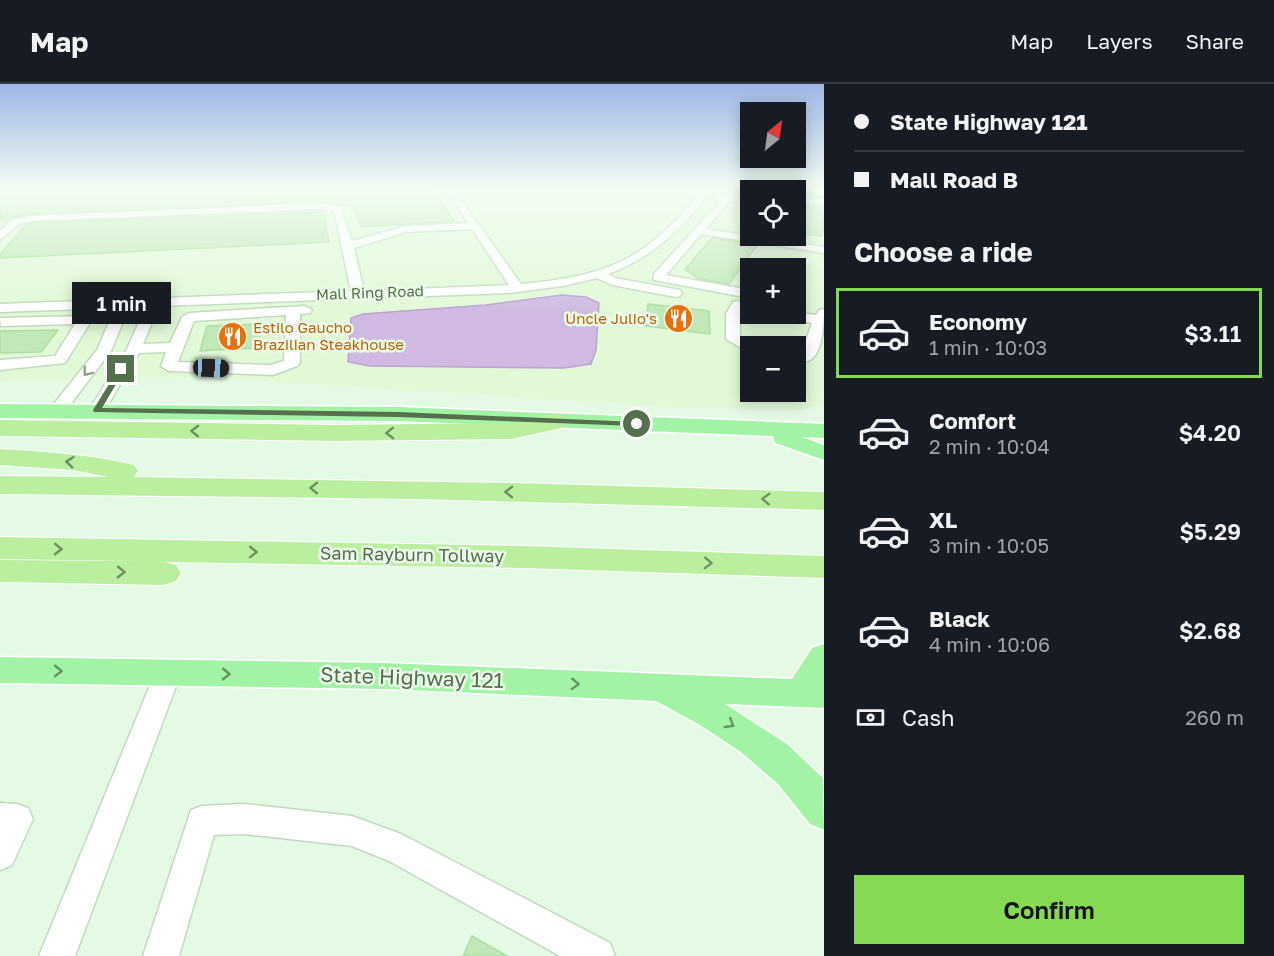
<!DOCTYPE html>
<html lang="en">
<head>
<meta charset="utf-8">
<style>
  body { margin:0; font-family:"Golos Text",sans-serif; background:#20242c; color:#f1f3f6; height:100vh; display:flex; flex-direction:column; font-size:22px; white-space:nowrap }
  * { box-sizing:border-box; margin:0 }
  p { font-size:20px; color:#9ea1a6 }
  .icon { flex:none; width:33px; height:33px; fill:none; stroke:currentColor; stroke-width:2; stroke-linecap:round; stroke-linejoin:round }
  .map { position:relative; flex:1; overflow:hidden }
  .details { display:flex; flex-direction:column; background:#171b24; width:450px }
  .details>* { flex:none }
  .banner { display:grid; align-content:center; height:132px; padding:0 30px; background:#171b24 }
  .needle { width:39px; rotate:29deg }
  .fabs { position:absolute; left:740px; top:18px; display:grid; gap:12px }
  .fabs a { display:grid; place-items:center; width:66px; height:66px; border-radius:0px; background:#171b24; box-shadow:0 3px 15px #0003; font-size:30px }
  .end { position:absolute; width:27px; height:27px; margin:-14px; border:8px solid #54704c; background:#fff; box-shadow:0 0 0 3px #fff }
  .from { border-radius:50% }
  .bubble { position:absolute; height:42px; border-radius:0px; background:#171b24; box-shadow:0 3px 15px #0003; font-size:20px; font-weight:600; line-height:42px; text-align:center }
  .car { position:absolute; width:18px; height:36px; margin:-18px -9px; border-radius:8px; box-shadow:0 0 4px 2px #0007; background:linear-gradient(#222 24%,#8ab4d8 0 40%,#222 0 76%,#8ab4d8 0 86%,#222 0) }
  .banner b { display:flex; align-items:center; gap:21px; height:57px; font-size:22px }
  .banner b+b { border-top:2px solid #363941 }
  .banner i { width:15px; height:15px; background:#f1f3f6 }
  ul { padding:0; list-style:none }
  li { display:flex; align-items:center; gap:18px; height:90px; margin:0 12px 9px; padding:0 18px; border:3px solid transparent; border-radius:0px }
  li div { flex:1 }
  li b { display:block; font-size:22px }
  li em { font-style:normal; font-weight:600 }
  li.selected { border-color:#85d953 }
  li>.icon { width:54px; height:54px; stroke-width:1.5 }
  h2 { padding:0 30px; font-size:27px; line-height:72px }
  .pay { display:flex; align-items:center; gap:15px; height:66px; padding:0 30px; font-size:22px }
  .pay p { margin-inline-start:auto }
  .action { display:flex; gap:12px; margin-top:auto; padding:12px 30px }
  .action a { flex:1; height:69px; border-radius:0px; background:#85d953; color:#111; font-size:24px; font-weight:600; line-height:69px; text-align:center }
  header { display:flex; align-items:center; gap:36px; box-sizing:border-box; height:84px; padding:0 30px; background:#171b24; border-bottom:2px solid #363941 }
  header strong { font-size:28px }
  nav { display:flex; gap:33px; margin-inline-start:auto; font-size:21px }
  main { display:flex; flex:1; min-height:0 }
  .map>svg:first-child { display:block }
</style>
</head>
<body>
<header>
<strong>Map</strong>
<nav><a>Map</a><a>Layers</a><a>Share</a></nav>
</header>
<main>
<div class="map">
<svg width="824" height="872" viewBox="0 0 824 872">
  <rect width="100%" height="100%" fill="#e4fae4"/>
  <path fill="#e2f9d8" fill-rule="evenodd" d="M 0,106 L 824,106 L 824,320 L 803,325 L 695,324 L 195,293 L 0,297 ZM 750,106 L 795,106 L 795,152 L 750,152 ZM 750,184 L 795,184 L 795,230 L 750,230 ZM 750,262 L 795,262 L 795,308 L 750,308 Z"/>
  <path fill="#d0bae1" stroke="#bda2d2" stroke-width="1.5" d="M 562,211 L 586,213 L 599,219 L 596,266 L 591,280 L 564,284 L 370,282 L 348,278 L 351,234 L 363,230 L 486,221 Z"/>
  <path fill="#c2e8b9" stroke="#addea0" stroke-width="1.5" d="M 0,106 L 432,106 L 454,137 L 361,143 L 353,120 L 343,122 L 322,117 L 28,130 L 0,137 Z
    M 795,119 L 824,123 L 824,145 L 821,152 L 795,149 Z
    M 323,128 L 329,158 L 0,174 L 0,170 L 26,141 L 32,139 Z
    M 712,154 L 757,161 L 729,200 L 699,195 L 685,185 Z
    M 648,220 L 709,227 L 710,250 L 646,242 Z
    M 262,240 L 258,264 L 200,267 L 207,242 Z
    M 58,246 L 41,268 L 0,269 L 0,247 Z
    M 472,852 L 507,872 L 463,872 Z"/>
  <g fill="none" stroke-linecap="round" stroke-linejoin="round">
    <defs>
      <path id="minor" d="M 446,106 L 454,106 L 521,200 C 565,196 612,189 648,161 C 669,146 686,125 704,106 L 712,106 C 684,143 653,174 608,190 L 615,194 L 680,206 L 682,209 L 680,212 L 676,213 L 612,201 L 597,194 L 563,202 L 509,209 L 159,222 L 143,260 L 170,259 L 182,233 L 189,229 L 305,222 L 312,226 L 310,229 L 300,230 L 300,279 L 297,282 L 273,291 L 169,287 L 161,282 L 166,268 L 139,269 L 105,326 L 103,330 L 91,330 L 89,326 L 127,265 L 146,222 L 129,223 L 111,267 L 63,330 L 51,330 L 49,326 L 97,266 L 115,224 L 0,228 L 0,220 L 351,207 L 334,127 L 322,125 L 32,137 L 18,141 L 0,156 L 0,147 L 10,137 L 28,132 L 322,119 L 341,123 L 352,157 L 405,142 L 468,139 ZM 472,145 L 509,201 L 364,207 L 354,164 L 406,148 ZM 286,231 L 284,277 L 271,281 L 178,278 L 194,237 Z
        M 716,110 L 750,114 L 750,120 L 730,117 L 706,145 L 824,163 L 824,169 L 701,150 L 666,191 L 750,206 L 750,214 L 654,196 L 654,190 L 721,116 L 713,115 L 713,111 Z
        M 795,111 L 824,115 L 824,121 L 795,117 Z
        M 738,217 L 745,221 L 740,230 L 740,253 L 756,262 L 750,262 L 750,269 L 726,255 L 726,230 L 733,218 Z
        M 824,225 C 824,238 823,269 810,276 C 806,278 799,279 795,280 L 795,270 L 802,267 L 812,239 L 781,233 L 779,230 L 795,230 L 795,228 L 816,231 L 819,226 Z
        M 85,232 L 92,236 L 65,279 L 0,286 L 0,276 L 55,272 L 75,240 L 1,242 L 0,234 Z
        M 168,579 L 177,582 L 181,589 L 75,872 L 39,872 L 155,589 L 159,582 Z
        M 0,719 L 17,720 L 28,724 L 33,735 L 12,781 L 0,786 Z
        M 244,720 L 352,732 L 401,750 L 610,859 L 615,872 L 560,872 L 389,777 L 352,762 L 244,750 L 214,751 L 179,872 L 143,872 L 191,726 L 202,722 Z"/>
      <path id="major" d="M 0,320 L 398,323 L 824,340 L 824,354 L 802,353 L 824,361 L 824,376 L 775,359 L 773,352 L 398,337 L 0,334 Z
        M 824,560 L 824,624 L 725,620 L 787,660 L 823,694 L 824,746 L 810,740 L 778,700 L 741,668 L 700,641 L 656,617 L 385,605 L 0,599 L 0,573 L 385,579 L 792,595 L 812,564 Z"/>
      <path id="highway" d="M 553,330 L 562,332 L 566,338 L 562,344 L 511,355 L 332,357 L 0,352 L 0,336 L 332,341 L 511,339 Z
        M 0,365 C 45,368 90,370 134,381 L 138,387 L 134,393 L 515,399 L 824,408 L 824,426 L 412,415 L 0,410 L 0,392 L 108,393 L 73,386 L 0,381 Z
        M 0,453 L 523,462 L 824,472 L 824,494 L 523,484 L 165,478 L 176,481 L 181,489 L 176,497 L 164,501 L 0,498 L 0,476 L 138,477 L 0,475 Z"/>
    </defs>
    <use href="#minor" stroke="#c1dabe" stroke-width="3"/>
    <use href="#major" stroke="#fff" stroke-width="3"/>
    <use href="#highway" stroke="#fff" stroke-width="2"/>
    <use href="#minor" fill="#fff" fill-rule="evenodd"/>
    <use href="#major" fill="#a2f3a5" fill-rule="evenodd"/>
    <use href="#highway" fill="#baefa0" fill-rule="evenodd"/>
  </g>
  <defs><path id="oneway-chevron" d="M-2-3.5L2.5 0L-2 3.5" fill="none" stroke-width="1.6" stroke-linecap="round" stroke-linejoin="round" transform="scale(1.5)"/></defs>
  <use stroke="#90a28b" href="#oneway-chevron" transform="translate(87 288) rotate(128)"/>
  <g stroke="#6e9061">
    <use href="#oneway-chevron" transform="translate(195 347) rotate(-179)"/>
    <use href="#oneway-chevron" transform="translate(390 349) rotate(179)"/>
    <use href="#oneway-chevron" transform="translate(70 378) rotate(-174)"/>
    <use href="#oneway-chevron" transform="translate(314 404) rotate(-179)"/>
    <use href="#oneway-chevron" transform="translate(509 408) rotate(-179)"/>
    <use href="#oneway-chevron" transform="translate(766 415) rotate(-178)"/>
    <use href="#oneway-chevron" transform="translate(58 465) rotate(1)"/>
    <use href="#oneway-chevron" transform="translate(253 468) rotate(1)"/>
    <use href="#oneway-chevron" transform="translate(708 479) rotate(2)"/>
    <use href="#oneway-chevron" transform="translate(121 488) rotate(1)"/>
  </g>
  <g stroke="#689162">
    <use href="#oneway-chevron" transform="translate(58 587) rotate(1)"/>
    <use href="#oneway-chevron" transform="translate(226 590) rotate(1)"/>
    <use href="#oneway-chevron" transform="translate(575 600) rotate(2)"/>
    <use href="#oneway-chevron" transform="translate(730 640) rotate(31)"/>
  </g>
  <linearGradient id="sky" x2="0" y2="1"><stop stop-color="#9eb6e5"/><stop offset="0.46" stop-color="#f3fdf3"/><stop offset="1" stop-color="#f3fdf3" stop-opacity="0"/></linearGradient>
  <rect width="824" height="228" fill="url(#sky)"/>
  <path fill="#54704c" d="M 119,284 L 125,285 L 102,324 L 398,328 L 637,338 L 641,340 L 637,342 L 398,333 L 94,328 L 93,326 Z"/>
  <defs>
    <symbol id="restaurant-disc" viewBox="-11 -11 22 22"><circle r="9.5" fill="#e8710a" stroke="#eafdea"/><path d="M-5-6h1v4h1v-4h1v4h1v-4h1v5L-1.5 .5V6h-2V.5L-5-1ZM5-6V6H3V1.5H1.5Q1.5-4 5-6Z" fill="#fff"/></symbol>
  </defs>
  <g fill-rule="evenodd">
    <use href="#restaurant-disc" x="662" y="218" width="33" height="33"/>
    <use href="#restaurant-disc" x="216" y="236" width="33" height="33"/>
  </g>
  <g text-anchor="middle" stroke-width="5" stroke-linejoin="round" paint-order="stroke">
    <g font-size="15" fill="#54704c" stroke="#eafdea">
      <text transform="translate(370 209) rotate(-2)" y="5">Mall Ring Road</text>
    </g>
    <g font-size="15" fill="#c56008" stroke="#eafdea" text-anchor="end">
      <text x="657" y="240">Uncle Julio's</text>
      <text x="253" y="249" text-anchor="start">Estilo Gaucho<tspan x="253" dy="17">Brazilian Steakhouse</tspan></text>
    </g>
    <g font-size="18" fill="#54704c" stroke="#eafdea">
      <text transform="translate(412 471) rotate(1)" y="6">Sam Rayburn Tollway</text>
    </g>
    <g font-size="21" fill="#54704c" stroke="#eafdea">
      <text transform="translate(412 594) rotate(2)" y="7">State Highway 121</text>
    </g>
  </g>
</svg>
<div class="fabs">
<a><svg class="needle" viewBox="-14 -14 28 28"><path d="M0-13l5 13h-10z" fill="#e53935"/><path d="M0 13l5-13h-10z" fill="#9ea1a6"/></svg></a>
<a><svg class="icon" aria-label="locate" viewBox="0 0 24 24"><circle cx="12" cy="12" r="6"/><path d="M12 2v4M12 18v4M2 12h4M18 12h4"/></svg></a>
<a>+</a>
<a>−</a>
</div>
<i class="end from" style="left:637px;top:340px"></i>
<i class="end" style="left:121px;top:285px"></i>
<div class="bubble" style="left:72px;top:198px;width:99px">1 min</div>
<i class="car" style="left:211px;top:284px;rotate:92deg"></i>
</div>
<section class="details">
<div class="banner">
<b><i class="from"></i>State Highway 121</b>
<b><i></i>Mall Road B</b>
</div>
<h2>Choose a ride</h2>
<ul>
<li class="selected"><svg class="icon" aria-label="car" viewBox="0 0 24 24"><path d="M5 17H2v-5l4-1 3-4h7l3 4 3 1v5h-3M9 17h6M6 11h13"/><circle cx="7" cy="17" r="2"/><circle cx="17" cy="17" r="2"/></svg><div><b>Economy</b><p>1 min · 10:03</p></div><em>$3.11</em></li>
<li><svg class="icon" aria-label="car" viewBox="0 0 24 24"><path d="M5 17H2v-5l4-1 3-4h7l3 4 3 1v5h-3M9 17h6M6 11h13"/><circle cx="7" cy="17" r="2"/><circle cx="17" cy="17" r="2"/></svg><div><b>Comfort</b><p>2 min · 10:04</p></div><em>$4.20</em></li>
<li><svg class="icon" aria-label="car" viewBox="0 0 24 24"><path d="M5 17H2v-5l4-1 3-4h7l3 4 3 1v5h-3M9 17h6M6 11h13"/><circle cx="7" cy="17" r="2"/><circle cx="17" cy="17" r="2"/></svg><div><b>XL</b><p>3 min · 10:05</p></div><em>$5.29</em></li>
<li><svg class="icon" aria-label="car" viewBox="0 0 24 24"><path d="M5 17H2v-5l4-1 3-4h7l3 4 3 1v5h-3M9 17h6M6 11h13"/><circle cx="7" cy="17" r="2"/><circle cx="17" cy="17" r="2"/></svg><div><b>Black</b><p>4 min · 10:06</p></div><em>$2.68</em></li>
</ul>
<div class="pay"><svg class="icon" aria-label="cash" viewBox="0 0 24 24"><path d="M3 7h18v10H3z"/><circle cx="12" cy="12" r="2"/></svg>Cash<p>260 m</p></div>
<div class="action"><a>Confirm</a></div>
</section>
</main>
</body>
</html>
